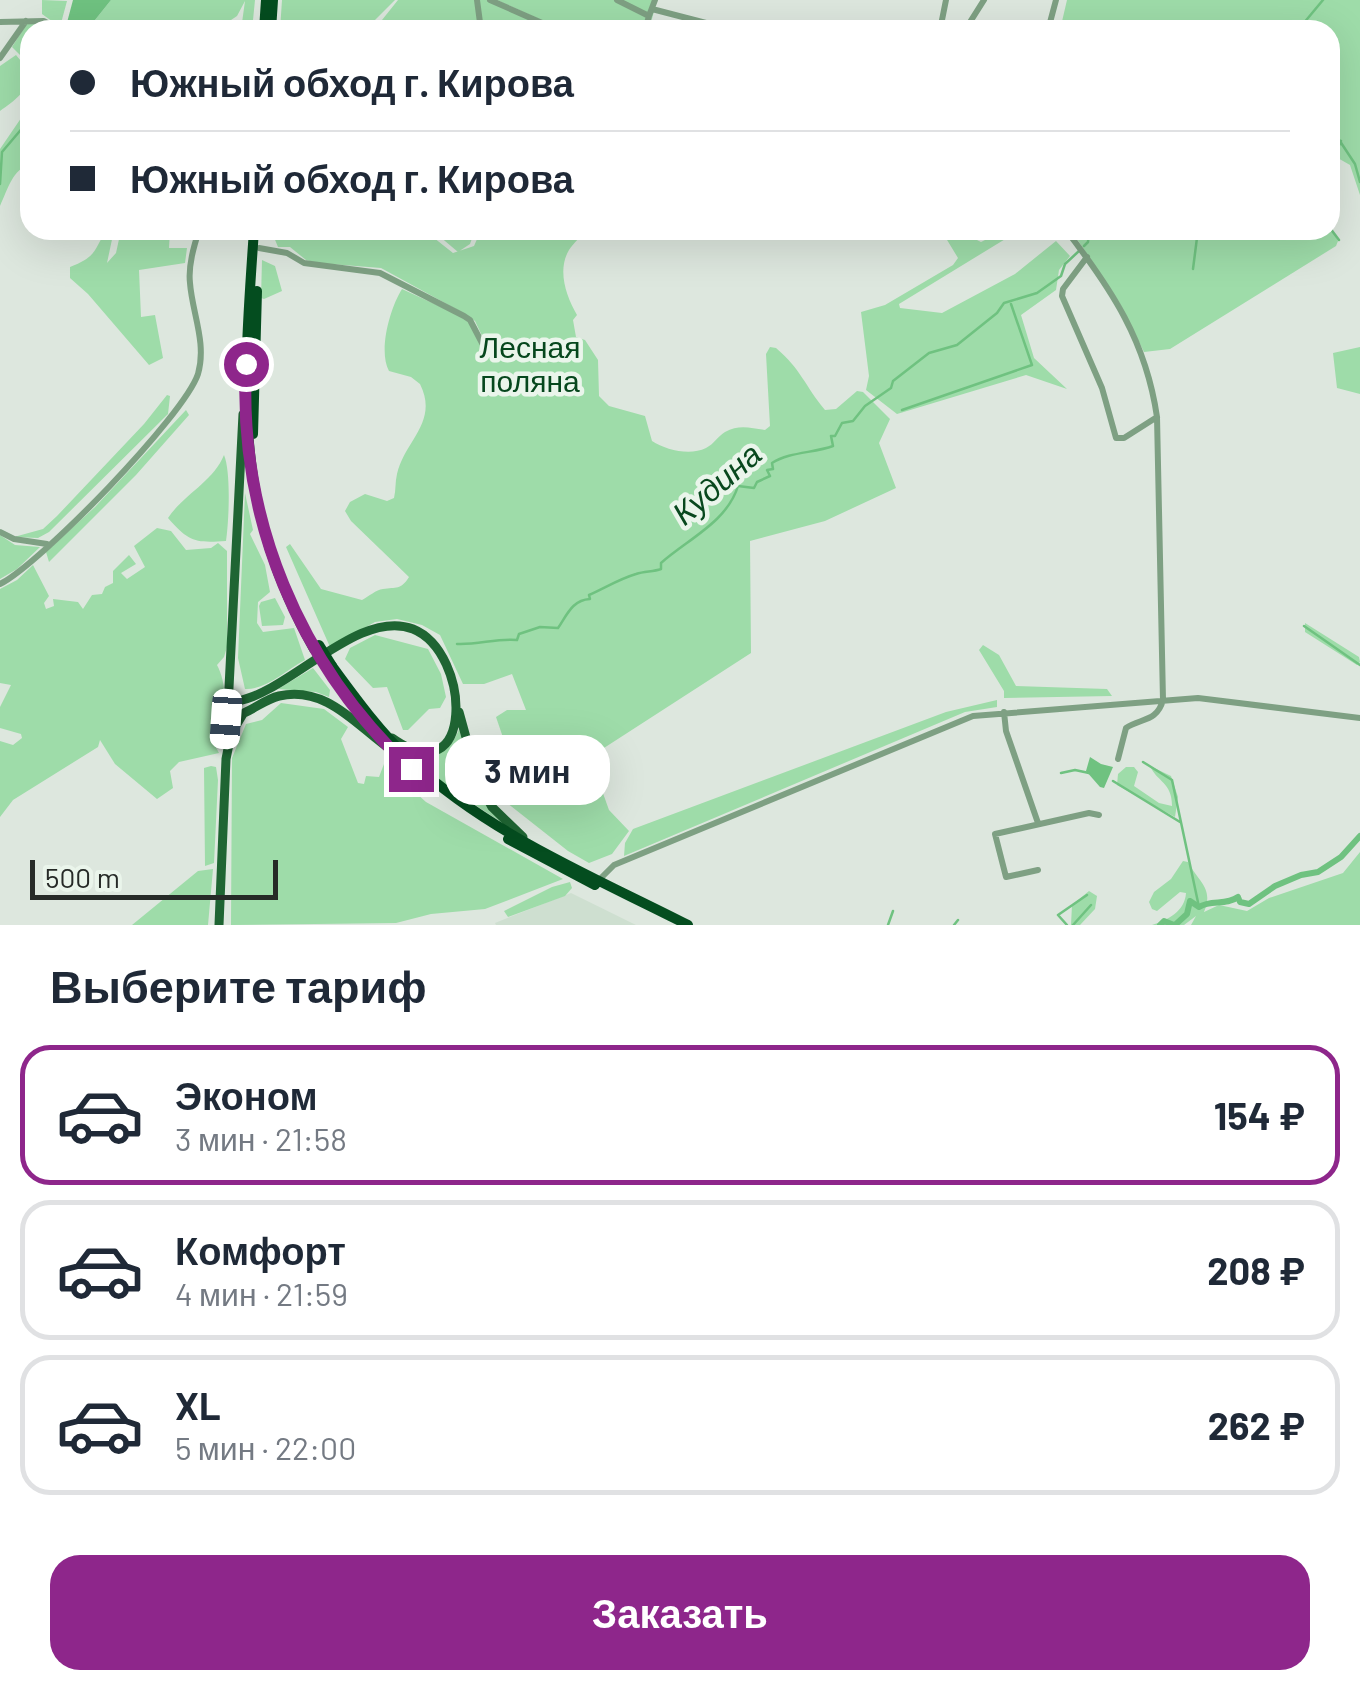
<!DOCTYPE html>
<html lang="ru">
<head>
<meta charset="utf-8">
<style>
  body { margin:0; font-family:Barlow,sans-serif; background:#f6f6f7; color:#1f2937; height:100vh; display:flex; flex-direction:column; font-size:38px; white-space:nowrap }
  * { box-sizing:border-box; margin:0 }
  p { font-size:32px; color:#747a83 }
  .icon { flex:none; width:55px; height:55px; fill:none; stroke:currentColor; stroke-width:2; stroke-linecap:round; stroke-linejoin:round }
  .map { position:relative; height:925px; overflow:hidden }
  .sheet { display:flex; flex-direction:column; background:#fff; flex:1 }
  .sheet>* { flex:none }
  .hud { position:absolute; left:20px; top:20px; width:1320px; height:220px; border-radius:30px; box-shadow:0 10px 40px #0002; display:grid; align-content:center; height:220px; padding:0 50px; background:#fff }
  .scale { position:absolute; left:30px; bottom:25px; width:248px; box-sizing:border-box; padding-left:10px; border:5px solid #262a27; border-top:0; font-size:28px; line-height:35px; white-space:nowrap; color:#262a27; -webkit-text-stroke:8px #eaf5eb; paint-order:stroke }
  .end { position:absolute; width:45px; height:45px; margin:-22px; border:12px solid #8e268b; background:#fff; box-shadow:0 0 0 5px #fff }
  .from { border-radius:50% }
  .bubble { position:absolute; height:70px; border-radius:30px; background:#fff; box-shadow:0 10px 40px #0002; font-size:32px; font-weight:700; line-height:70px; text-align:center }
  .car { position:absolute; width:30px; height:60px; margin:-30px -15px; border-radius:12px; box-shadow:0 0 8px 2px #0007; background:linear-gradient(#fff 24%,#345 0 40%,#fff 0 76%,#345 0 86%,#fff 0) }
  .hud b { display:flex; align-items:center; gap:35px; height:95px; font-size:38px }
  .hud b+b { border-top:2px solid #e0e1e3 }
  .hud i { width:25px; height:25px; background:#1f2937 }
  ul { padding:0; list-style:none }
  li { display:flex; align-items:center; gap:30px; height:140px; margin:0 20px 15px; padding:0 30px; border:5px solid #e0e1e3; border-radius:30px }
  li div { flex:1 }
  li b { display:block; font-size:38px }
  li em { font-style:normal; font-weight:700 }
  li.active { border-color:#8e268b }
  li>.icon { width:90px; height:90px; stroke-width:1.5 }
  h2 { padding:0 50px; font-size:45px; line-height:120px }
  .cta { display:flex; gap:20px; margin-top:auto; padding:20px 50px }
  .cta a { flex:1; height:115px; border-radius:30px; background:#8e268b; color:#fff; font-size:40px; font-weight:700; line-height:115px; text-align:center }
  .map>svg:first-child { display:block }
</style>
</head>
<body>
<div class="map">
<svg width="1360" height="925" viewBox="0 0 1360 925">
  <rect width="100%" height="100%" fill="#dde7de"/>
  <path fill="#cedfd0" d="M 571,893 L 636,925 L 496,925 L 495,923 Z"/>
  <path fill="#9edca9" d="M 42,0 L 67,1 L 60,27 L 42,14 Z
    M 111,0 L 255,0 L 252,30 L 241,30 L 245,1 L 237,16 L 228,22 L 229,30 L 87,30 Z
    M 282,0 L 395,0 L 365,30 L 280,30 Z
    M 398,0 L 487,0 L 551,30 L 374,30 Z
    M 497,0 L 657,0 L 649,30 L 563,30 Z
    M 1067,0 L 1360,0 L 1360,195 L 1350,165 L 1336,157 L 1330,170 L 1330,30 L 1060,30 Z
    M 44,21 L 56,30 L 30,30 L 30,65 L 12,47 L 27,23 Z
    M 16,55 L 30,72 C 30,90 14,101 0,111 L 0,66 Z
    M 30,105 L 30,165 C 13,168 7,191 0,206 L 0,149 Z
    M 1330,226 L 1338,241 L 1336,246 L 1170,349 L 1144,352 L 1119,302 L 1071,230 L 1330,230 Z
    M 106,230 L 114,230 L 107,263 L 116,253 L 121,230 L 170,230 L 169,248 L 187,248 L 185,263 L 139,270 L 141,317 L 155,315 L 163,358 L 149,365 L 88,294 L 70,278 L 70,267 C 96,257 94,251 106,230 Z
    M 271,230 L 424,230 L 453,253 L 474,246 L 481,230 L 584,230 C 581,238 574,242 569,250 C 557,270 566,296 577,315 L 573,320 L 576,337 L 585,340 L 598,360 L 599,396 L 609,406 L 645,416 L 652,441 C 666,450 690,456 706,448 C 714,444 718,436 725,432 C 739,424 751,428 765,430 L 770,426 L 766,354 L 770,347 L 776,348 C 801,369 805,386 825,410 L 836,409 L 857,391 L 863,392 L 890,419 L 879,443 L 896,488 L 825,521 L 750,541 L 751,653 L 590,757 L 609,810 L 629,831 L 612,854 L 589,863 L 568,851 L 493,792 L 508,785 L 511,761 L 496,717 L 507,710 L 526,710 L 512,674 L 484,684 L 463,684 L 440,635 L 422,625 L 397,619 L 375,622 L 330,647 L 286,547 L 290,544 L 321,589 L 362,600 C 369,596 376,590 383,589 C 396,587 401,590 409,577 L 351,521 L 345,511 L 350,502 L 365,494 L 387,501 L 394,498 C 396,490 395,482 397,474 C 405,440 439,422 420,384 L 411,377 L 389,371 C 378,351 390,308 402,289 L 467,319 L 484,340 L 475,321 L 465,314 L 381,268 L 318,263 L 306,260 L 290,247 L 278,247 Z
    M 432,230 L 475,230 L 470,244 L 458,252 Z
    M 941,230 L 969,236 L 981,242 L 1005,230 L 1020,230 L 899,304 L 900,308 L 942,313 L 1015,274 L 1056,241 L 1070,256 L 1059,270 L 1056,290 L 1021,315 L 1034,358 L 1067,389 L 1026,375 L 897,414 L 866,390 L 869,376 L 861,312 L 885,305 L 953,265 L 958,258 Z
    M 262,260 L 275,266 L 282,291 L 264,299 L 261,298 Z
    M 1360,347 L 1360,394 L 1337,388 L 1333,353 Z
    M 167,395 L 170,396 L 168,414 L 49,532 L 38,538 L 14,537 L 43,529 L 57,516 L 144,424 Z
    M 186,410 L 189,415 L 136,475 L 49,562 L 46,552 L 95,507 Z
    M 224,455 C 231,471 229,521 226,541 C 195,543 189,542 168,518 C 184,494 213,482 224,455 Z
    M 245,493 L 253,530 L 250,534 L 265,565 L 270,592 L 258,602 L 257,623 L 263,632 L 294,628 L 305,660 C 286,670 266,690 245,689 L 238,658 Z
    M 157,528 L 171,531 L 186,550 L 211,548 L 218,543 L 227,551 L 227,647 L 224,657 L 217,665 C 229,688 226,716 210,736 L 219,753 L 179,762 L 170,771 L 173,788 L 157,799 L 115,764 L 100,740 L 98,747 L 13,800 L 0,817 L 0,741 L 13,745 L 22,738 L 21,734 L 0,728 L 0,707 L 11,685 L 0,683 L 0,589 L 17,580 L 33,565 L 49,596 L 44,603 L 46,609 L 54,606 L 53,599 L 78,602 L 83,609 L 92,595 L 102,594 L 105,587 L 113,583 L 113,571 L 129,555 L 136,564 L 121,573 L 127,579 L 145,567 L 134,546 Z
    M 0,535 L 15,545 L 40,547 L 17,569 L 0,579 Z
    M 275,598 L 285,617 L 283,625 L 262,626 L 259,606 L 261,602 Z
    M 1305,623 L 1359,657 L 1360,662 L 1357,665 L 1305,632 Z
    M 375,635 L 428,649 L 441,674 L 446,697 L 440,708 L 429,709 L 408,730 L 403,730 L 387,687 L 373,688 L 345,659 L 350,648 Z
    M 983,645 L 999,655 L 1016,686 L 1107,689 L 1112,696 L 1004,698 L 1004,691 L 979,650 Z
    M 313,668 L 330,690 L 329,697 L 316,692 L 278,689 Z
    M 997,700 L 997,707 L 965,712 L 624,856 L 625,843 L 633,829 L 946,712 Z
    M 281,703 L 324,709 L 348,727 L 341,739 L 358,783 L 364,784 L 366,776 L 379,777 L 384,764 L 426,802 L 563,879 L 485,909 L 431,914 L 396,923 L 231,925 L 232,758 L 246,724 L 262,720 Z
    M 459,729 L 473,780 L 483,798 L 507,826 L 448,787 L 414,755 C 436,758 451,751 459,729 Z
    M 211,766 L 216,767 L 218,780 L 214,863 L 205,866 L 204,768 Z
    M 1150,766 L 1171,776 L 1178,797 L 1175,817 L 1117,785 L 1118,774 L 1126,767 L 1134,767 L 1138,772 L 1134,786 L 1159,803 L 1172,806 C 1172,782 1157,782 1150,766 Z
    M 1360,852 L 1360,925 L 1191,925 L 1196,916 L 1184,925 L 1152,925 C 1168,920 1185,911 1186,893 L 1180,892 L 1157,911 L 1152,909 L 1149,902 L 1154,892 L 1171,879 L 1183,861 L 1188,862 C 1199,883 1214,888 1204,912 L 1219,905 L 1247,911 L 1269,898 L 1343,873 Z
    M 213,869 L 208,925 L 132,925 L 198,871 Z
    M 570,882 L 572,888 L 565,896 L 508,917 L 504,911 L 552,887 Z
    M 1089,891 L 1097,896 L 1095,909 L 1080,925 L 1071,925 L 1072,905 Z"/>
  <path fill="#6fc280" d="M 73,0 L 111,0 L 87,30 L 65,30 Z
    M 1090,757 L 1101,764 L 1113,767 L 1104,788 L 1100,787 L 1086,771 Z"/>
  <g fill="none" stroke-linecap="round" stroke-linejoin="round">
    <path stroke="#6fc280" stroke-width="2.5" d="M 1298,30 L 1323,0
      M 1330,126 L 1355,164 L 1360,182
      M 1330,166 L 1341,141
      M 0,184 L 2,152 L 30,119
      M 1330,228 L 1339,240
      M 1084,246 L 1088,242 L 1089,230
      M 1193,269 L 1198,230
      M 902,410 L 1032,365 L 1011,304
      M 1304,626 L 1360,665
      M 457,644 C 478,645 497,638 517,640 L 519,634 L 540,627 L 558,628 C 567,615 572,600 590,599 L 589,595 C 605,588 619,579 636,574 C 645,571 653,572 661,569 L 661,563 C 688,539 727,522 738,486 L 754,488 L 757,482 L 770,476 L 767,470 L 773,469 L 772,463 C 789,452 814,453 833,446 L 831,436 L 835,436 L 842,423 L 853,421 L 865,406 L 891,388 L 893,381 L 929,353 L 957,345 L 997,313 L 1004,303 L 1037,293 L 1061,276 L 1065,264 L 1079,251
      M 1143,762 L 1172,780 L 1199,907
      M 1061,773 L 1075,770 L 1089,773
      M 1113,781 L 1180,822
      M 888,925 L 893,911
      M 954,925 L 958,920
      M 1067,925 L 1058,915 L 1087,895
      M 1073,925 L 1091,905"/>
    <path stroke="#6fc280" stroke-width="6" d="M 1160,925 L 1164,921 L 1174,925
      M 1175,925 L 1187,914 L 1190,901 L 1199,907 C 1211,899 1226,906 1238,897 L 1240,902 L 1249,904 L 1275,886 L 1301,875 L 1318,872 L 1341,857 L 1360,836"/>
    <path stroke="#7ea083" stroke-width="6" d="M 477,0 L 481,30
      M 490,0 L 558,30
      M 617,0 L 649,16 L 655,0
      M 652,9 L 733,30
      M 0,22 L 44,21 L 60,30
      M 645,30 L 649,16
      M 940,30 L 946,0
      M 965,30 L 984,0
      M 1048,30 L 1056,0
      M 0,58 L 26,21
      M 1066,230 C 1112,290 1146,341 1157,417 L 1163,700 C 1157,722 1141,718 1126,728 L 1118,759
      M 259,248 L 287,253 L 304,263 L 380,273 L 464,316 L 470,320 L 482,343
      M 1087,257 L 1063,289 L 1062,296 L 1102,388 L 1116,438 L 1124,438 L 1157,417
      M 0,532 L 14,539 L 47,544
      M 0,584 C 40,564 184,416 198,374 C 207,343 192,312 190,283 C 188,266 194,246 199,230
      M 1004,712 L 1006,731 L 1038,823
      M 1038,870 L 1006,877 L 995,834 L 1089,813 L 1099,815
      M 599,880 L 614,865 L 973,716 L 1198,698 L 1360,718"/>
    <path stroke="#1f6533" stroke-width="9" d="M 238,701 C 291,691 359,608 413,629 C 472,653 475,797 392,738
      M 228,707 L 243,414
      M 459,712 L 478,781 L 492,807 L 523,837
      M 244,713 C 256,708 266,699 279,696 C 328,685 358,728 394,752
      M 225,741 L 228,708
      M 219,925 L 226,759 L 231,734 L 243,714"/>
    <path stroke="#044d1f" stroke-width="10" d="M 264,30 L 266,0
      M 271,30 L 273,0
      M 254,230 C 243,389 232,504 314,649
      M 253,434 L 257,291
      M 332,666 C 356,699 381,733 411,761 C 489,834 594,877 688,925
      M 357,711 L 385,743
      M 508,839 L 595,885"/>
    <path stroke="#044d1f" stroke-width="10" d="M 319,645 L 332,666"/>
  </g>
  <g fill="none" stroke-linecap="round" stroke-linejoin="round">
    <path stroke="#8e268b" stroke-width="12" d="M 246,364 C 238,518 299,664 411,769"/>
  </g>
  <g text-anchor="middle" stroke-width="9" stroke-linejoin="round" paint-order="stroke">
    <g font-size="30" fill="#06471d" stroke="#eaf5eb">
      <text x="530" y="358">Лесная<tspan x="530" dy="34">поляна</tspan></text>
    </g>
    <g font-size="32" font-style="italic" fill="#08481e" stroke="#eaf5eb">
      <text transform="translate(717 484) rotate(-41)" y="11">Кудина</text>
    </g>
  </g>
</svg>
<div class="scale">500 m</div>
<i class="end from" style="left:246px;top:364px"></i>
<i class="end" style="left:411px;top:769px"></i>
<div class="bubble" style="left:445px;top:735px;width:165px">3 мин</div>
<i class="car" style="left:226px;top:719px;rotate:184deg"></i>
<div class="hud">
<b><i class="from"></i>Южный обход г. Кирова</b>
<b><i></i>Южный обход г. Кирова</b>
</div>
</div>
<section class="sheet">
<h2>Выберите тариф</h2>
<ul>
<li class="active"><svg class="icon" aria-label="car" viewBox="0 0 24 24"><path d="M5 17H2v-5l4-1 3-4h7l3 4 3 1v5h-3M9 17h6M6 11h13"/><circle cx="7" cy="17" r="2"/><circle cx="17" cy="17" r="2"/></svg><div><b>Эконом</b><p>3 мин · 21:58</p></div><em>154 ₽</em></li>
<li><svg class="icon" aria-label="car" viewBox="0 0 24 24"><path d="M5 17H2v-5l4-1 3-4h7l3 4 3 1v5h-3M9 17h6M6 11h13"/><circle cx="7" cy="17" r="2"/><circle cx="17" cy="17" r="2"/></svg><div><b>Комфорт</b><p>4 мин · 21:59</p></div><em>208 ₽</em></li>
<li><svg class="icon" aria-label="car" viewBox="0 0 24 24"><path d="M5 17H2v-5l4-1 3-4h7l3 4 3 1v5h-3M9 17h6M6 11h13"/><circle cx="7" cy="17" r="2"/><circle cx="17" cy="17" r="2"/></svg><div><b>XL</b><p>5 мин · 22:00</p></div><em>262 ₽</em></li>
</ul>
<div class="cta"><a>Заказать</a></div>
</section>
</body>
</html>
